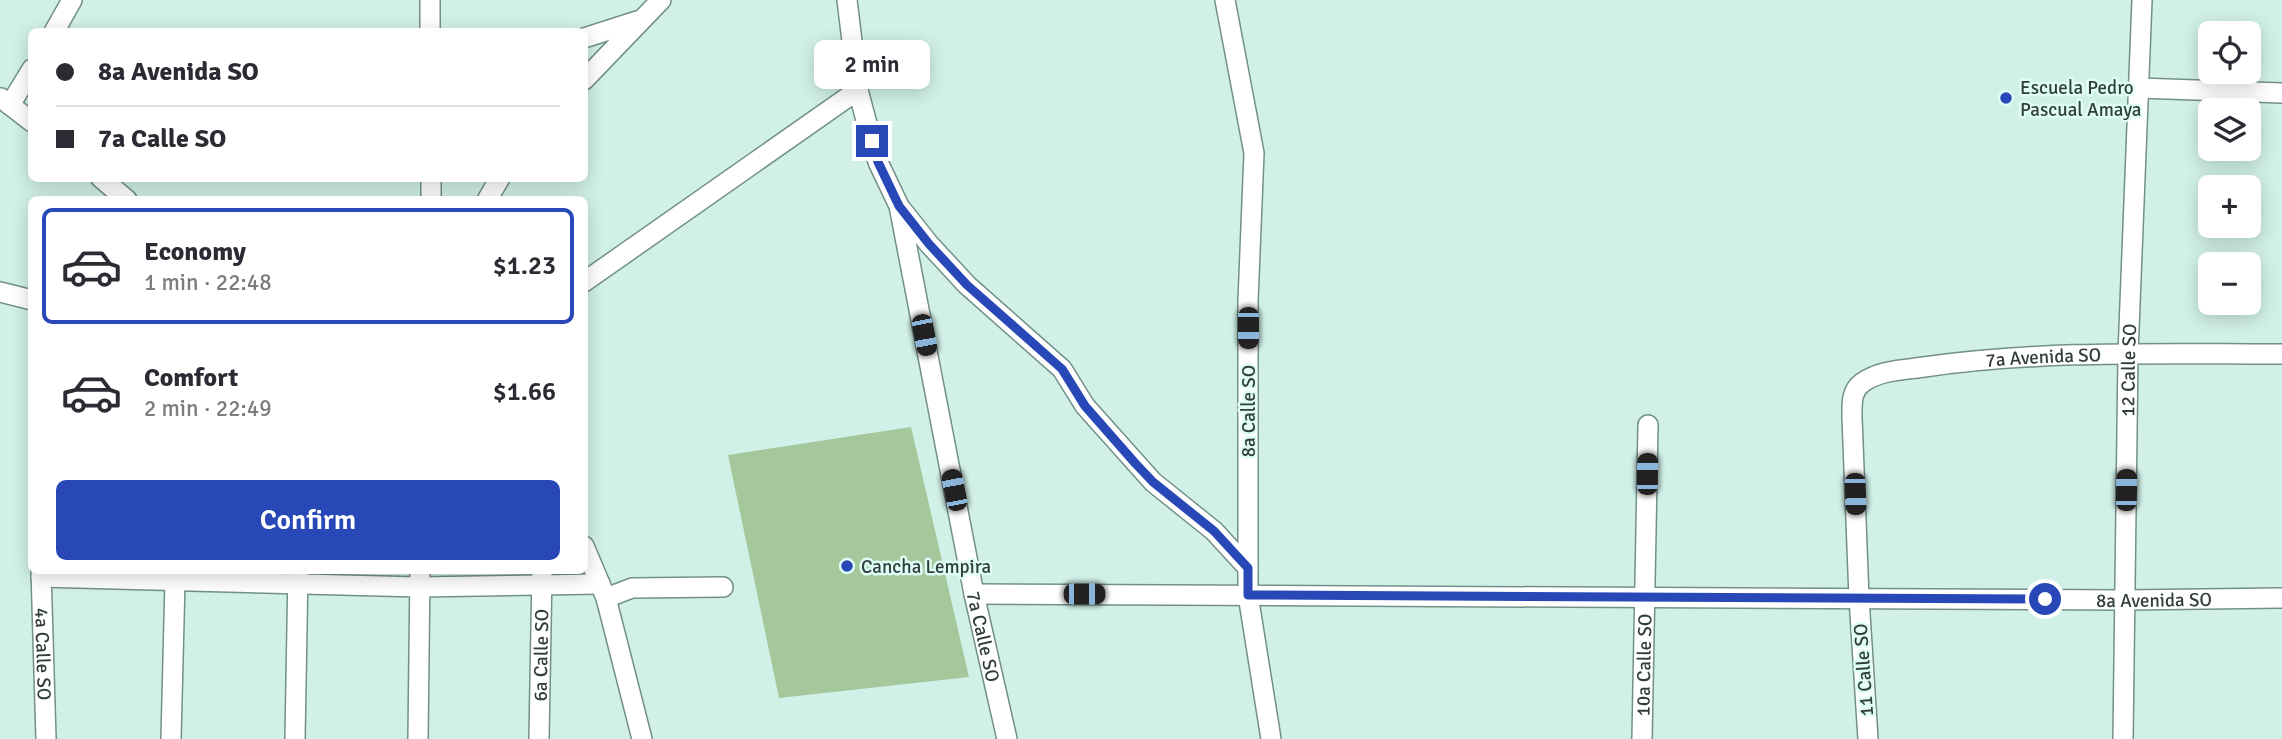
<!DOCTYPE html>
<html lang="en">
<head>
<meta charset="utf-8">
<style>
  body { margin:0; font-family:Signika,sans-serif; background:#f2f2f3; color:#2b2b33; height:100vh; display:flex; flex-direction:column; font-size:26px; white-space:nowrap }
  * { box-sizing:border-box; margin:0 }
  p { font-size:23px; color:#7c7c81 }
  .icon { flex:none; width:38px; height:38px; fill:none; stroke:currentColor; stroke-width:2; stroke-linecap:round; stroke-linejoin:round }
  .map { position:relative; flex:1; overflow:hidden }
  .side { position:absolute; left:28px; top:196px; width:560px; height:378px; display:flex; flex-direction:column; background:#fff; border-radius:10px; box-shadow:0 4px 18px #0003 }
  .side>* { flex:none }
  .guide { position:absolute; left:28px; top:28px; width:560px; height:154px; border-radius:10px; box-shadow:0 4px 18px #0003; display:grid; align-content:center; height:154px; padding:0 28px; background:#fff }
  .fabs { position:absolute; left:2198px; top:21px; display:grid; gap:14px }
  .fabs a { display:grid; place-items:center; width:63px; height:63px; border-radius:10px; background:#fff; box-shadow:0 4px 18px #0003; font-size:35px }
  .end { position:absolute; width:32px; height:32px; margin:-16px; border:9px solid #2848b8; background:#fff; box-shadow:0 0 0 4px #fff }
  .from { border-radius:50% }
  .bubble { position:absolute; height:49px; border-radius:10px; background:#fff; box-shadow:0 4px 18px #0003; font-size:23px; font-weight:600; line-height:49px; text-align:center }
  .car { position:absolute; width:21px; height:42px; margin:-21px -10px; border-radius:9px; box-shadow:0 0 5px 2px #0007; background:linear-gradient(#222 24%,#8ab4d8 0 40%,#222 0 76%,#8ab4d8 0 86%,#222 0) }
  .guide b { display:flex; align-items:center; gap:24px; height:66px; font-size:26px }
  .guide b+b { border-top:2px solid #e1e1e2 }
  .guide i { width:18px; height:18px; background:#2b2b33 }
  ul { padding:12px 0 0; list-style:none }
  li { display:flex; align-items:center; gap:21px; height:116px; margin:0 14px 10px; padding:0 14px; border:4px solid transparent; border-radius:10px }
  li div { flex:1 }
  li b { display:block; font-size:26px }
  li em { font-style:normal; font-weight:600 }
  li.active { border-color:#2848b8 }
  li>.icon { width:63px; height:63px; stroke-width:1.5 }
  .action { display:flex; gap:14px; margin-top:auto; padding:14px 28px }
  .action a { flex:1; height:80px; border-radius:10px; background:#2848b8; color:#fff; font-size:28px; font-weight:600; line-height:80px; text-align:center }
  .map>svg:first-child { display:block }
</style>
</head>
<body>
<div class="map">
<svg width="2282" height="739" viewBox="0 0 2282 739">
  <rect width="100%" height="100%" fill="#d1f1e8"/>
  <path fill="#a4c79c" d="M 911,427 L 969,677 L 779,698 L 728,455 Z"/>
  <g fill="none" stroke-linecap="round" stroke-linejoin="round">
    <defs>
      <g id="minor">
        <path d="M 430,0 L 430,32"/>
        <path id="s1" d="M 847,0 L 858,90 L 866,120 L 878,162 L 899,206 L 974,594 L 1007,739"/>
        <path d="M 1225,0 L 1254,153 L 1248,301 L 1248,595 L 1271,739"/>
        <path d="M 54,32 L 72,0"/>
        <path d="M 584,38 L 637,21"/>
        <path d="M 584,80 L 661,0"/>
        <path d="M 2139,88 L 2282,93"/>
        <path d="M 1,98 L 32,122"/>
        <path d="M 10,105 L 32,69"/>
        <path d="M 101,178 L 127,200"/>
        <path d="M 431,200 L 431,178"/>
        <path d="M 487,200 L 500,178"/>
        <path d="M 902,210 L 929,244 L 967,285 L 1062,369 L 1085,406 L 1153,482 L 1214,531 L 1248,568"/>
        <path d="M 584,282 L 858,90"/>
        <path d="M 0,292 L 32,300"/>
        <path d="M 584,546 L 606,598 L 642,739"/>
        <path id="s2" d="M 41,570 L 46,739"/>
        <path d="M 41,577 L 419,587 L 600,584"/>
        <path id="s3" d="M 974,594 L 2125,600 L 2282,598"/>
        <path d="M 606,598 L 632,588 L 723,587"/>
        <path d="M 171,739 L 175,581"/>
        <path d="M 295,739 L 298,570"/>
        <path d="M 418,739 L 420,570"/>
        <path id="s4" d="M 539,739 L 542,570"/>
        <path id="s5" d="M 1642,739 L 1648,425"/>
        <path id="s6" d="M 1868,739 L 1859,598 L 1852,417 C 1852,404 1851,391 1862,383 C 1879,370 1904,370 1924,367 C 2042,350 2163,354 2282,354"/>
        <path id="s7" d="M 2123,739 L 2128,354 L 2142,0"/>
      </g>
    </defs>
    <use href="#minor" stroke="#739088" stroke-width="22"/>
    <use href="#minor" stroke="#fff" stroke-width="19"/>
  </g>
  <g fill="none" stroke-linecap="round" stroke-linejoin="round">
    <path stroke="#2848b8" stroke-width="9" d="M 872,141 L 878,162 L 899,206 L 929,244 L 967,285 L 1062,369 L 1085,406 L 1135,463 L 1153,482 L 1214,531 L 1248,568 L 1248,595 L 2045,599"/>
  </g>
  <g fill="#2848b8" stroke="#defef5" stroke-width="2.5">
    <circle cx="2006" cy="98" r="7"/>
    <circle cx="847" cy="566" r="7"/>
  </g>
  <g text-anchor="middle" stroke-width="5" stroke-linejoin="round" paint-order="stroke">
    <g font-size="19" fill="#323e3b" stroke="#defef5" text-anchor="start">
      <text x="2020" y="94">Escuela Pedro<tspan x="2020" dy="22">Pascual Amaya</tspan></text>
      <text x="861" y="573">Cancha Lempira</text>
    </g>
    <g font-size="19" fill="#323e3b" stroke="#defef5">
      <text dy="7" stroke="none"><textPath href="#s6" startOffset="544">7a Avenida SO</textPath></text>
      <text dy="7" stroke="none"><textPath href="#s7" startOffset="369">12 Calle SO</textPath></text>
      <text transform="translate(1248 411) rotate(-90)" y="7">8a Calle SO</text>
      <text dy="7" stroke="none"><textPath href="#s3" startOffset="1180">8a Avenida SO</textPath></text>
      <text dy="7" stroke="none"><textPath href="#s1" startOffset="653">7a Calle SO</textPath></text>
      <text dy="7" stroke="none"><textPath href="#s2" startOffset="84">4a Calle SO</textPath></text>
      <text dy="7" stroke="none"><textPath href="#s4" startOffset="84">6a Calle SO</textPath></text>
      <text dy="7" stroke="none"><textPath href="#s5" startOffset="74">10a Calle SO</textPath></text>
      <text transform="translate(1863 670) rotate(-94)" y="7">11 Calle SO</text>
    </g>
  </g>
</svg>
<div class="fabs">
<a><svg class="icon" aria-label="locate" viewBox="0 0 24 24"><circle cx="12" cy="12" r="6"/><path d="M12 2v4M12 18v4M2 12h4M18 12h4"/></svg></a>
<a><svg class="icon" aria-label="layers" viewBox="0 0 24 24"><path d="M12 4l9 5-9 5-9-5zM3 14l9 5 9-5"/></svg></a>
<a>+</a>
<a>−</a>
</div>
<i class="end from" style="left:2045px;top:599px"></i>
<i class="end" style="left:872px;top:141px"></i>
<div class="bubble" style="left:814px;top:40px;width:116px">2 min</div>
<i class="car" style="left:1248px;top:328px;rotate:180deg"></i>
<i class="car" style="left:924px;top:335px;rotate:169deg"></i>
<i class="car" style="left:1647px;top:474px;rotate:1deg"></i>
<i class="car" style="left:954px;top:490px;rotate:349deg"></i>
<i class="car" style="left:2126px;top:490px;rotate:1deg"></i>
<i class="car" style="left:1855px;top:494px;rotate:178deg"></i>
<i class="car" style="left:1084px;top:594px;rotate:90deg"></i>
<div class="guide">
<b><i class="from"></i>8a Avenida SO</b>
<b><i></i>7a Calle SO</b>
</div>
<section class="side">
<ul>
<li class="active"><svg class="icon" aria-label="car" viewBox="0 0 24 24"><path d="M5 17H2v-5l4-1 3-4h7l3 4 3 1v5h-3M9 17h6M6 11h13"/><circle cx="7" cy="17" r="2"/><circle cx="17" cy="17" r="2"/></svg><div><b>Economy</b><p>1 min · 22:48</p></div><em>$1.23</em></li>
<li><svg class="icon" aria-label="car" viewBox="0 0 24 24"><path d="M5 17H2v-5l4-1 3-4h7l3 4 3 1v5h-3M9 17h6M6 11h13"/><circle cx="7" cy="17" r="2"/><circle cx="17" cy="17" r="2"/></svg><div><b>Comfort</b><p>2 min · 22:49</p></div><em>$1.66</em></li>
</ul>
<div class="action"><a>Confirm</a></div>
</section>
</div>
</body>
</html>
